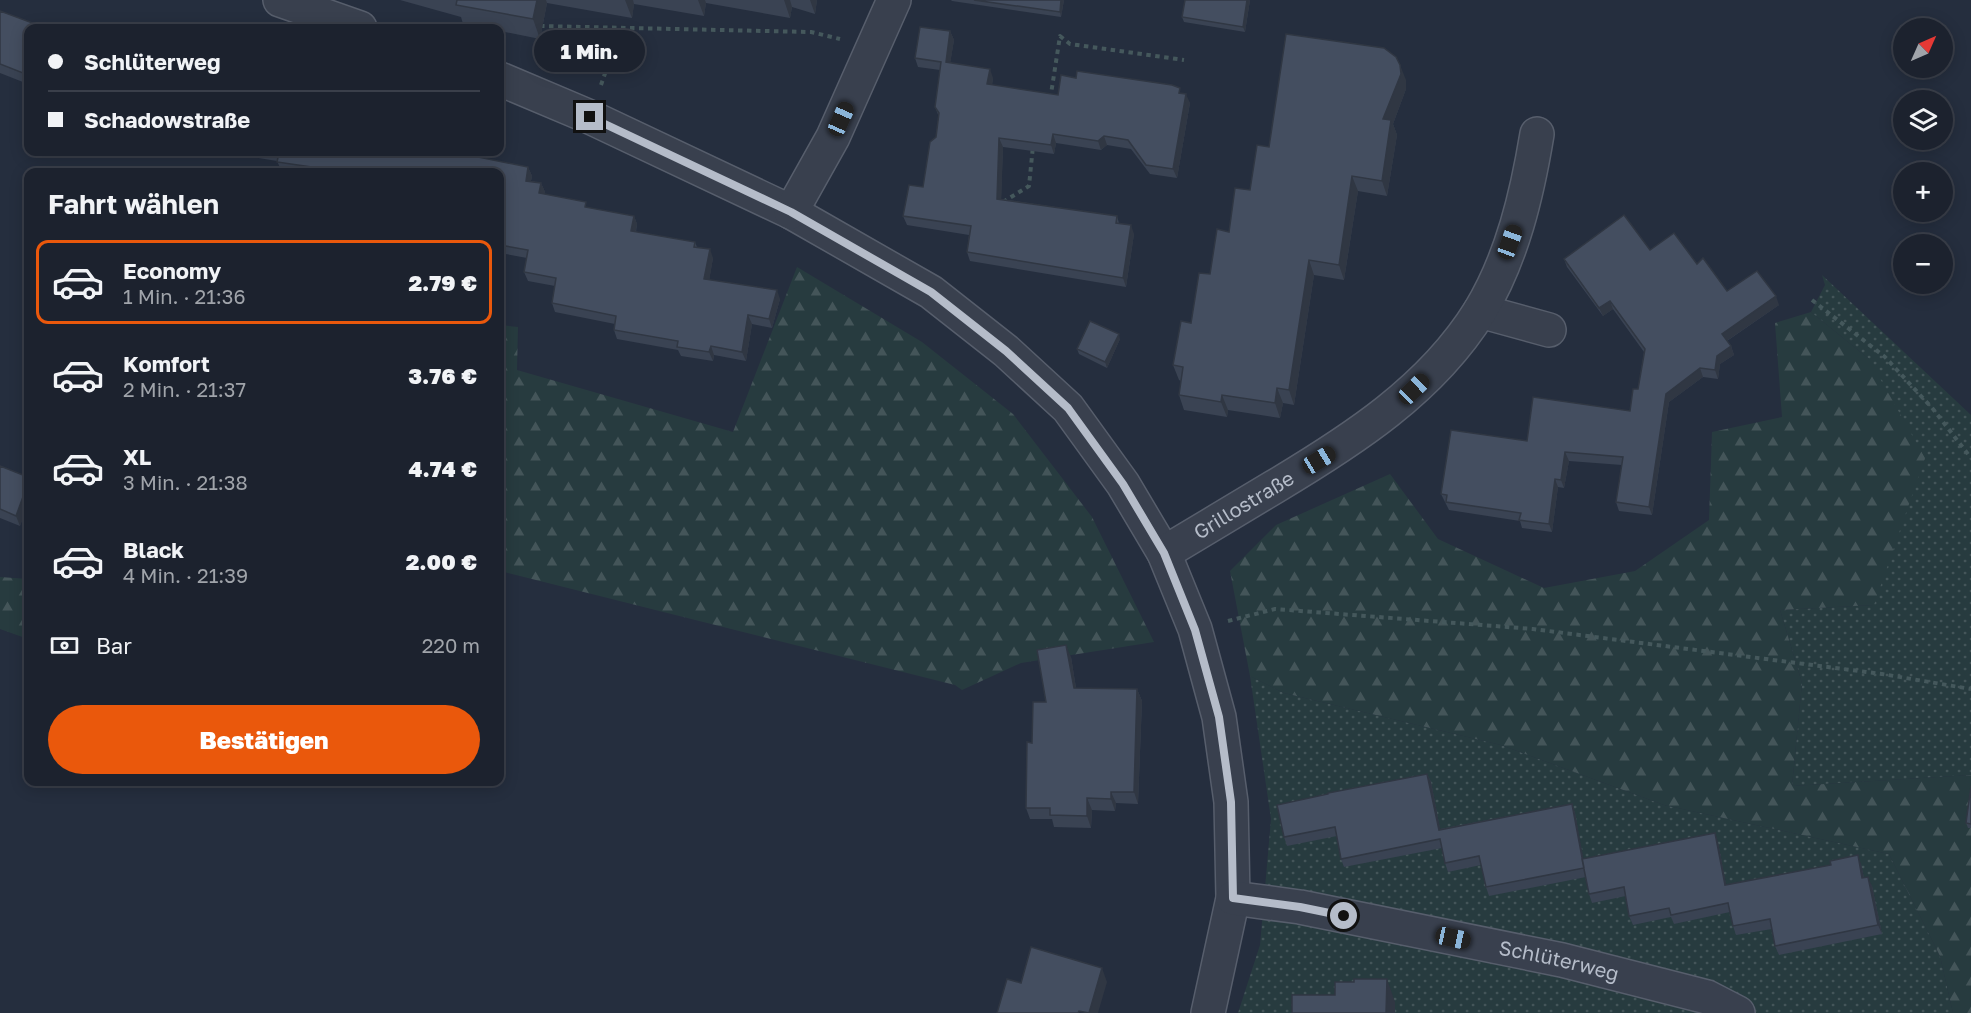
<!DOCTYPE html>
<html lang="de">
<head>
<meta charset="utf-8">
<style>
  body { margin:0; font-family:"Golos Text",sans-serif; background:#252a36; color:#f1f3f6; height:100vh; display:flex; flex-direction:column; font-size:22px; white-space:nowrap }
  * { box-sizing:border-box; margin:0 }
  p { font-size:20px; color:#a0a4aa }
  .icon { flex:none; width:33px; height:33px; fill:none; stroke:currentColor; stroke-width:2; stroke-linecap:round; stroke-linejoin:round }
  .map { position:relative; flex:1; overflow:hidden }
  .sheet { position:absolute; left:24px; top:168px; width:480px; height:618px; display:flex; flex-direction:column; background:#1c222e; border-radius:12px; box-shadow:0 3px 15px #0003,0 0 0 2px #3a3f4a }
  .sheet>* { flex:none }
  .top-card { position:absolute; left:24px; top:24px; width:480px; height:132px; border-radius:12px; box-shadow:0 3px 15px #0003,0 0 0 2px #3a3f4a; display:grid; align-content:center; height:132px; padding:0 24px; background:#1c222e }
  .needle { width:39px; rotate:45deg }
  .controls { position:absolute; left:1893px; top:18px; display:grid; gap:12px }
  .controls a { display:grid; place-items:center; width:60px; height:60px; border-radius:50%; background:#1c222e; box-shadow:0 3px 15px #0003,0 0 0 2px #3a3f4a; font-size:30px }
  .end { position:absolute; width:27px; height:27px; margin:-14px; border:8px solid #b5bcc9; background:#111; box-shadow:0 0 0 3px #111 }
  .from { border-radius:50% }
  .bubble { position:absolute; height:42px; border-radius:21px; background:#1c222e; box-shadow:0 3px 15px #0003,0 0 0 2px #3a3f4a; font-size:20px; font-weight:800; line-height:42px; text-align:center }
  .car { position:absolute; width:18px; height:36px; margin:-18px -9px; border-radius:8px; box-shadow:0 0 4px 2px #0007; background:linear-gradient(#222 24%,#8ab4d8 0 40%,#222 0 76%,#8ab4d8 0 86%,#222 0) }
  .top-card b { display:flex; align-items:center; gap:21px; height:57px; font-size:22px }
  .top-card b+b { border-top:2px solid #3a3f4a }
  .top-card i { width:15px; height:15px; background:#f1f3f6 }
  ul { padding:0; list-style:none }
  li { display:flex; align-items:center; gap:18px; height:84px; margin:0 12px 9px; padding:0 12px; border:3px solid transparent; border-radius:12px }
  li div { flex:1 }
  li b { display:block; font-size:22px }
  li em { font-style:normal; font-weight:800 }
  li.active { border-color:#ea580c }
  li>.icon { width:54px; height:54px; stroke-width:1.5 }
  h2 { padding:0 24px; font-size:27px; line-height:72px }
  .pay { display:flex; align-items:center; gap:15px; height:66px; padding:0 24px; font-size:22px }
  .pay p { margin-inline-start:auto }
  .button { display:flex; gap:12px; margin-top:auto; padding:12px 24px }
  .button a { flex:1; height:69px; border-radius:36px; background:#ea580c; color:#fff; font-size:24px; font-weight:800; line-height:69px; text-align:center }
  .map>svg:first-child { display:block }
</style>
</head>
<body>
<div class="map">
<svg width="1971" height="1013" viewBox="0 0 1971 1013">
  <defs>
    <pattern id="grass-dots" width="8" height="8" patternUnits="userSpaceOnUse" patternTransform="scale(1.5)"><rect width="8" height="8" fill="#273b3f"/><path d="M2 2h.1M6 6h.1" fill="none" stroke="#445559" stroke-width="1.8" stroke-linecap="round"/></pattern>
    <pattern id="forest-firs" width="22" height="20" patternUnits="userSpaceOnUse" patternTransform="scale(1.5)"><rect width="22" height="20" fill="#273b3f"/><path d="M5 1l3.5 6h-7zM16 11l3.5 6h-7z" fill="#445559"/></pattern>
  </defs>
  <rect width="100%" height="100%" fill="#252e3e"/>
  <path fill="url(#grass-dots)" d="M 1822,275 L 1971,415 L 1971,775 L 1792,786 L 1802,683 L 1780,610 L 1874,605 L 1869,359 L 1811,312 L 1825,285 Z
    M 1250,676 L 1284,693 L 1501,745 L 1664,805 L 1889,854 L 1940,956 L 1953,1013 L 1238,1013 L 1260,945 L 1271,819 Z"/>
  <path fill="url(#forest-firs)" d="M 797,267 L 922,342 L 1013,414 L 1092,517 L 1154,642 L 1021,663 L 962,690 L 955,685 L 500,571 L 500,325 L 518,327 L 517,370 L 733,432 Z
    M 1811,312 L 1869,359 L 1925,458 L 1874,605 L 1780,610 L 1802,683 L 1792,786 L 1971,775 L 1971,1013 L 1953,1013 L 1940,956 L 1889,854 L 1664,805 L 1501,745 L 1284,693 L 1250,676 L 1230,571 L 1276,525 L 1390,474 L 1438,539 L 1544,588 L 1635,571 L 1709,520 L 1712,432 L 1782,417 L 1775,323 Z
    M 0,577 L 28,579 L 28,639 L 0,629 Z"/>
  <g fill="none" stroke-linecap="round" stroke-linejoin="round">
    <defs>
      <g id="minor">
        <path d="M 280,0 L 360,28"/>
        <path d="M 500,79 L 590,117 L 791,212 L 931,292 L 1006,351 L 1068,408 L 1123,484 L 1164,553 L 1195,629 L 1219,717 L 1231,802 L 1233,898 L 1208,1013"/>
        <path d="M 791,212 L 833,137 L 894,0"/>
        <path d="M 1480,311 L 1549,330"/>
        <path id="s1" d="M 1164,553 C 1201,531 1237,509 1274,487 C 1351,441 1431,390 1480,311 C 1512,258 1527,195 1537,134"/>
        <path id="s2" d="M 1233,898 L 1300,907 L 1562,960 L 1707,997 L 1738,1013"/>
      </g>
    </defs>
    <use href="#minor" stroke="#575e6c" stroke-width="36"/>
    <path stroke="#45585c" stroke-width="4" stroke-dasharray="4.5 4.5" stroke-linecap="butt" d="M 540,26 L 811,32 L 840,39
      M 601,85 L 621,27
      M 1049,98 L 1051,94 L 1060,36 L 1070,44 L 1184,60
      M 1003,202 L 1029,186 L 1033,146
      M 1812,300 L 1885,357 L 1933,409 L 1971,458
      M 1228,621 L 1275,609 L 1533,629 L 1882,674 L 1971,689"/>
    <use href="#minor" stroke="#39404e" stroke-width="33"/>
  </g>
  <path fill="#3a4353" d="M 400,0 L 817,0 L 815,14 L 792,7 L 790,18 L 706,3 L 704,16 L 634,4 L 632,18 L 547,3 L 540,39 L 500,31 L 500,28 L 487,28 L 463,24 L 461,17 Z
    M 951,0 L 1064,0 L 1061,17 L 952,1 Z
    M 1250,0 L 1245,32 L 1184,22 L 1182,17 Z
    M 0,11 L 28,28 L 28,84 L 0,73 Z
    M 950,31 L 954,40 L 950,63 L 993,78 L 992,85 L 1058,95 L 1182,93 L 1190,103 L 1177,178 L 1150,174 L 1131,149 L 1107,145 L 1101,150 L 1056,143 L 1054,154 L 1003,147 L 1001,199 L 1117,216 L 1119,223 L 1134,234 L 1126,287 L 970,261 L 967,252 L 969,235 L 907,225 L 903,216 L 923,187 L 936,137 L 939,117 L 935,107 L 940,70 L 918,67 L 915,58 Z
    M 1406,80 L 1406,89 L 1393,124 L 1397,135 L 1387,196 L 1358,191 L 1344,280 L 1314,275 L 1294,405 L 1283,403 L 1280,418 L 1228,410 L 1227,417 L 1184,410 L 1179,395 L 1181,381 L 1179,380 L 1173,365 L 1191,323 L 1210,274 L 1229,232 L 1250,190 L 1269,147 Z
    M 223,152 L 468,152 L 468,155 L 528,167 L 532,176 L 531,181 L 541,183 L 545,192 L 544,194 L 588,208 L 634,216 L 637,224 L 636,232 L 695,242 L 697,247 L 713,258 L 709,280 L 780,299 L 772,328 L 752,324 L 746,361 L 714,355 L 713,361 L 681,356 L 678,350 L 617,339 L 614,330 L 615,324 L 555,312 L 552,303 L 555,286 L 528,281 L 524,272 L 527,258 L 500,253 L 500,172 L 292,172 L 281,170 L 277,161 Z
    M 1650,250 L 1697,264 L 1727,291 L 1779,305 L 1727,341 L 1731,346 L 1734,355 L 1720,364 L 1718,379 L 1703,377 L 1669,402 L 1652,515 L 1619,511 L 1616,502 L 1622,465 L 1569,461 L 1564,488 L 1558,487 L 1552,532 L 1522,528 L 1520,521 L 1449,510 L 1441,494 L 1527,441 L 1630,411 L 1638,389 L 1644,352 L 1613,309 L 1603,316 L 1567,267 L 1564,259 Z
    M 1120,339 L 1107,368 L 1079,354 L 1077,349 Z
    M 0,466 L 28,477 L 28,503 L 20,526 L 0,518 Z
    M 1071,657 L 1076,688 L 1137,689 L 1142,701 L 1138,804 L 1116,803 L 1115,811 L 1092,810 L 1091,828 L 1054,827 L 1052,819 L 1030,819 L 1026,808 L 1032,743 L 1046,702 Z
    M 1427,774 L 1431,782 L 1440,829 L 1572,804 L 1575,813 L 1583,859 L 1718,842 L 1726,885 L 1861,864 L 1864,878 L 1872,886 L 1882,934 L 1779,955 L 1775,946 L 1772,929 L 1736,935 L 1733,926 L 1730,912 L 1674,924 L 1671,917 L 1633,925 L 1629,916 L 1626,896 L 1592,903 L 1589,894 L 1586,877 L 1489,896 L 1486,887 L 1481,865 L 1448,872 L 1445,863 L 1442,848 L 1344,867 L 1341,859 L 1337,836 L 1287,846 L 1284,837 Z
    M 1971,786 L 1971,828 L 1968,828 L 1966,823 Z"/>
  <path fill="#303743" d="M 537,0 L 546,0 L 547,3 L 540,39 L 533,19 Z
    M 625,0 L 633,0 L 634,4 L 632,18 Z
    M 698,0 L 705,0 L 706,3 L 704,16 Z
    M 784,0 L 790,0 L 792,7 L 790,18 Z
    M 810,0 L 817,0 L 815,14 Z
    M 1061,0 L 1064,0 L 1061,17 L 1060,12 Z
    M 1247,0 L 1250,0 L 1245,32 L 1243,27 Z
    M 950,31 L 954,40 L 949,71 L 946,62 Z
    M 1400,65 L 1406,80 L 1406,89 L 1393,124 L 1397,135 L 1387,196 L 1382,181 L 1383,119 Z
    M 990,69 L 993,78 L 991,93 L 987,84 Z
    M 1186,94 L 1190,103 L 1177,178 L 1173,169 Z
    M 1053,134 L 1056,143 L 1054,154 L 1051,145 Z
    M 1104,136 L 1107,145 L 1101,150 L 1098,141 Z
    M 999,138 L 1003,147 L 1001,208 L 997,199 Z
    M 463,152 L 468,152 L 466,163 L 463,154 Z
    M 528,167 L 532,176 L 529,189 L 526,181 Z
    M 1352,176 L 1358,191 L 1344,280 L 1339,265 Z
    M 541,183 L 545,192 L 543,202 L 539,193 Z
    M 634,216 L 637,224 L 634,240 L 631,231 Z
    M 1131,225 L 1134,234 L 1126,287 L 1123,278 Z
    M 710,249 L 713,258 L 708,288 L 704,279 Z
    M 1309,260 L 1314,275 L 1294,405 L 1289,390 Z
    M 777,290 L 780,299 L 772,328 L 769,319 Z
    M 1776,296 L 1779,305 L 1725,342 L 1722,334 Z
    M 1610,301 L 1613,309 L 1603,316 L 1599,308 Z
    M 748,315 L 752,324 L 746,361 L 742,352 Z
    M 1119,334 L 1120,339 L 1107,368 L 1105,362 Z
    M 711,346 L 714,355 L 713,361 L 709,352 Z
    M 1731,346 L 1734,355 L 1720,364 L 1718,379 L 1715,370 L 1717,356 Z
    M 1700,368 L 1703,377 L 1669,402 L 1652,515 L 1649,507 L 1666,394 Z
    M 1277,388 L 1283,403 L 1280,418 L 1275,403 Z
    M 1222,395 L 1228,410 L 1227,417 L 1221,402 Z
    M 1565,452 L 1569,461 L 1564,488 L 1561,480 Z
    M 1555,479 L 1558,487 L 1552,532 L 1549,524 Z
    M 28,483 L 28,503 L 20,526 L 16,516 Z
    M 1066,645 L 1071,657 L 1078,700 L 1074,688 Z
    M 1137,689 L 1142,701 L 1138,804 L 1134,792 Z
    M 1427,774 L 1431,782 L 1442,838 L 1439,830 Z
    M 1111,792 L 1116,803 L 1115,811 L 1111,799 Z
    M 1087,798 L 1092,810 L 1091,828 L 1087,816 Z
    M 1572,804 L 1575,813 L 1587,877 L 1584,868 Z
    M 1715,833 L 1718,842 L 1728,894 L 1725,885 Z
    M 1858,855 L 1861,864 L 1866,887 L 1862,878 Z
    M 1868,877 L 1872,886 L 1882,934 L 1878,925 Z
    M 1102,968 L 1107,982 L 1098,1013 L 1089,1013 Z
    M 1387,979 L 1395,1002 L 1395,1013 L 1386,1013 Z"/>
  <path fill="#444e60" stroke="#303743" stroke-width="1.5" d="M 457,0 L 537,0 L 533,19 L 456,5 Z
    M 974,0 L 1061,0 L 1060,12 Z
    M 1185,0 L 1247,0 L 1243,27 L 1182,17 Z
    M 0,11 L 46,28 L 28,28 L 28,75 L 0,64 Z
    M 920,27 L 950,31 L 946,62 L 990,69 L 987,84 L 1058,95 L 1061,75 L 1076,78 L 1077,71 L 1172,85 L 1180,88 L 1179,93 L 1186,94 L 1173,169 L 1146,165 L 1128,140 L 1104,136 L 1098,141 L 1053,134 L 1051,145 L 999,138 L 997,199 L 1117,216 L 1116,223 L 1131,225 L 1123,278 L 967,252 L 971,226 L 903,216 L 909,185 L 923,187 L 930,142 L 936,137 L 939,113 L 935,107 L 941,62 L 915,58 Z
    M 1286,34 L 1384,48 L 1396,57 L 1400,65 L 1401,74 L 1383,119 L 1391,120 L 1382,181 L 1352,176 L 1339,265 L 1309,260 L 1289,390 L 1277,388 L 1275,403 L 1222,395 L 1221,402 L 1179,395 L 1183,367 L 1173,365 L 1181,321 L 1191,323 L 1199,273 L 1210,274 L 1217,229 L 1229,232 L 1235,188 L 1250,190 L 1257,145 L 1269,147 Z
    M 269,152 L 463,152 L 463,154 L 528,167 L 526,181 L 541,183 L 539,193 L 586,202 L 585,207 L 634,216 L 631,231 L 695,242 L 694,247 L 710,249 L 704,279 L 777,290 L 769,319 L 748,315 L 742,352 L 711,346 L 709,352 L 677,347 L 678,341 L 614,330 L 616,316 L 552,303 L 556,278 L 524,272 L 528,250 L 500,245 L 500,172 L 311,172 L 311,167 L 277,162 L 279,153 Z
    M 1624,215 L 1650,250 L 1674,233 L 1697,264 L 1703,258 L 1727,291 L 1757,271 L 1776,296 L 1722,334 L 1731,346 L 1717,356 L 1715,370 L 1700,368 L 1666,394 L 1649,507 L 1616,502 L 1623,457 L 1565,452 L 1561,480 L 1555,479 L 1549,524 L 1519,520 L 1521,513 L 1446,502 L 1447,495 L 1441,494 L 1451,430 L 1527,441 L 1533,397 L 1630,411 L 1633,389 L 1638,389 L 1645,349 L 1610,301 L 1599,308 L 1564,259 Z
    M 1090,321 L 1119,334 L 1105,362 L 1077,349 Z
    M 0,466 L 28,477 L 28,483 L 16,516 L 0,509 Z
    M 1066,645 L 1074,688 L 1137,689 L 1134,792 L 1111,792 L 1111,799 L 1087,798 L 1087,816 L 1050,815 L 1050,808 L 1026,808 L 1027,742 L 1032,743 L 1033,702 L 1046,702 L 1037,650 Z
    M 1427,774 L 1439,830 L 1572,804 L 1584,868 L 1486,887 L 1479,856 L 1445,863 L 1440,839 L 1341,859 L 1335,827 L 1284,837 L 1277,805 L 1328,794 L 1328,793 Z
    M 1971,786 L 1971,824 L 1966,823 Z
    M 1715,833 L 1725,885 L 1831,865 L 1830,861 L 1858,855 L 1862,878 L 1868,877 L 1878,925 L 1775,946 L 1770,919 L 1733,926 L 1728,903 L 1671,915 L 1669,908 L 1629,916 L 1624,887 L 1589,894 L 1582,859 Z
    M 1031,947 L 1102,968 L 1089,1013 L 1079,1011 L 1078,1013 L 997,1013 L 1007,979 L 1021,983 Z
    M 1354,979 L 1387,979 L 1386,1013 L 1292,1013 L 1292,995 L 1335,995 L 1335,982 L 1354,982 Z"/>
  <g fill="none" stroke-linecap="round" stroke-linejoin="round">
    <path stroke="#b5bcc9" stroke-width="8" d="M 590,117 L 791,212 L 931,292 L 1006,351 L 1068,408 L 1123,484 L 1164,553 L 1195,630 L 1219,717 L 1231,802 L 1233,898 L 1300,907 L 1344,916"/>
  </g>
  <g text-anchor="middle" stroke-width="4.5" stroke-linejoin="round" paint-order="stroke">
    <g font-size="20" fill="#b5bcc9" stroke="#1e2533">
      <text dy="7" stroke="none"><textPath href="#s1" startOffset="93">Grillostraße</textPath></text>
      <text dy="7" stroke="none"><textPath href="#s2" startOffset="332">Schlüterweg</textPath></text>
    </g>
  </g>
</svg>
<div class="controls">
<a><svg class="needle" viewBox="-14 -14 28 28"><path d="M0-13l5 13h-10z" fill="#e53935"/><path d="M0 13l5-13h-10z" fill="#a0a4aa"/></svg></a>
<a><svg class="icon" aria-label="layers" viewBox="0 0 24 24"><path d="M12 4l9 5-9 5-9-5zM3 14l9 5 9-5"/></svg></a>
<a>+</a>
<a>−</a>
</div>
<i class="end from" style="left:1344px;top:916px"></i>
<i class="end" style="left:590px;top:117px"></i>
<div class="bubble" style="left:534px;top:30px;width:111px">1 Min.</div>
<i class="car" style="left:841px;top:119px;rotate:24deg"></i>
<i class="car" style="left:1510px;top:242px;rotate:20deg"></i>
<i class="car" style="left:1414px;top:389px;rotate:46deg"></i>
<i class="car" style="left:1319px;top:460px;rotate:59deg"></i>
<i class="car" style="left:1453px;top:938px;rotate:102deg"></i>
<div class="top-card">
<b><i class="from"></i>Schlüterweg</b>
<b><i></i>Schadowstraße</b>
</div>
<section class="sheet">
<h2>Fahrt wählen</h2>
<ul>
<li class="active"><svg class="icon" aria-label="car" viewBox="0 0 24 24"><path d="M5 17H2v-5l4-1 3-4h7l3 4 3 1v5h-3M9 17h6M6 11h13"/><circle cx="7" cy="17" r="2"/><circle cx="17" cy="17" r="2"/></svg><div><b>Economy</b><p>1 Min. · 21:36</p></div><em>2.79 €</em></li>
<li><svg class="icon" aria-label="car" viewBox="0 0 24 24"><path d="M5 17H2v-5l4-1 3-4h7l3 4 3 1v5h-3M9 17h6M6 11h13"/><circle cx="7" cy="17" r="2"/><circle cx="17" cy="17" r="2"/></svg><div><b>Komfort</b><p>2 Min. · 21:37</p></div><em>3.76 €</em></li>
<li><svg class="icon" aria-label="car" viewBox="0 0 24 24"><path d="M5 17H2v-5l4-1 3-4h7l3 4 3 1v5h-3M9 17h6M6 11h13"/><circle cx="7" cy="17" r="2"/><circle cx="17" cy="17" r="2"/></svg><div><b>XL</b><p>3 Min. · 21:38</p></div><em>4.74 €</em></li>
<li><svg class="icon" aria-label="car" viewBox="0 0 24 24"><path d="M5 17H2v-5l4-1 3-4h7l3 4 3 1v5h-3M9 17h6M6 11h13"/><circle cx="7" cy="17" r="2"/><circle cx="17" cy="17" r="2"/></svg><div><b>Black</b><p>4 Min. · 21:39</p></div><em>2.00 €</em></li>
</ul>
<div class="pay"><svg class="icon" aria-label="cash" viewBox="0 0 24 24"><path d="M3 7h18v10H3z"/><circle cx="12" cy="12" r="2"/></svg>Bar<p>220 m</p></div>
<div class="button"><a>Bestätigen</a></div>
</section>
</div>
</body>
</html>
